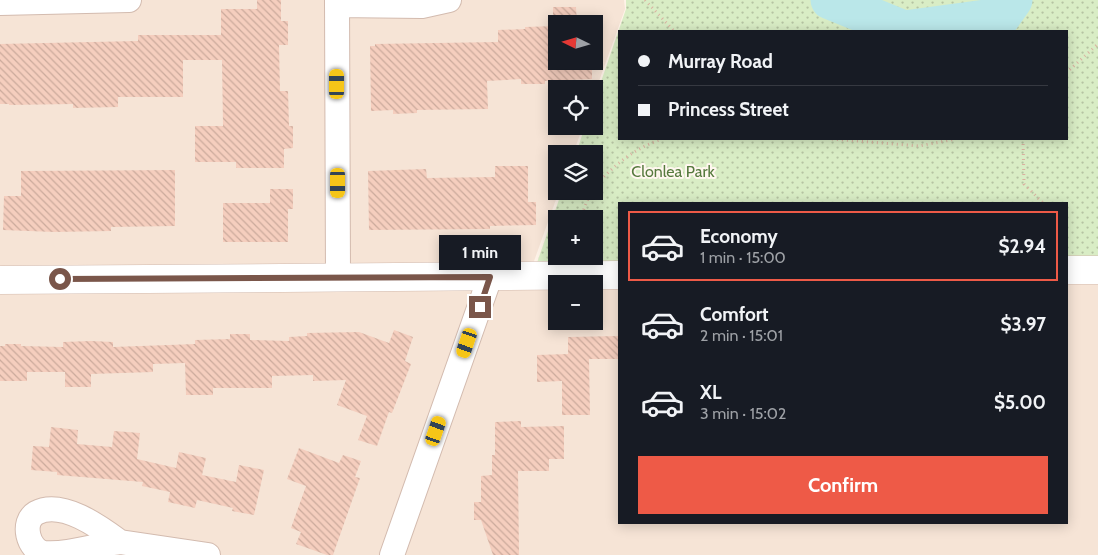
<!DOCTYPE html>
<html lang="en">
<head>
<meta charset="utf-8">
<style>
  body { margin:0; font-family:Cabin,sans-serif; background:#20242c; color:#f1f3f6; height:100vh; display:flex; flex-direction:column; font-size:19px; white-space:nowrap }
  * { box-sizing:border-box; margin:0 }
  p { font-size:16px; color:#9ea1a6 }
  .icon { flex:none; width:28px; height:28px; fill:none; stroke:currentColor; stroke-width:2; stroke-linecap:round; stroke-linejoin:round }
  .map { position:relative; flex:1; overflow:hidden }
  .side { position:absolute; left:618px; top:202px; width:450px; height:322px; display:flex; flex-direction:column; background:#171b24; border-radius:0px; box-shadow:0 2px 12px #0003 }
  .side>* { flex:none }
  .hud { position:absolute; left:618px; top:30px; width:450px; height:110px; border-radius:0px; box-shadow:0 2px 12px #0003; display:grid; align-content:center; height:110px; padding:0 20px; background:#171b24 }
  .needle { width:32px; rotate:275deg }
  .buttons { position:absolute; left:548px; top:15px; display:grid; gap:10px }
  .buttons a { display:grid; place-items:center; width:55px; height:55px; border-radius:0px; background:#171b24; box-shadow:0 2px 12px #0003; font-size:25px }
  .end { position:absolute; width:22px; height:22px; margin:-11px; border:6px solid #7a564a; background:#fff; box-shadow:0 0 0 2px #fff }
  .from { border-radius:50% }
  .bubble { position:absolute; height:35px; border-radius:0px; background:#171b24; box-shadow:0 2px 12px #0003; font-size:16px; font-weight:700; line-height:35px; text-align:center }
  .car { position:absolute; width:15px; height:30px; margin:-15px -8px; border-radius:6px; box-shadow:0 0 4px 1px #0007; background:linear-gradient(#f5c518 24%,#345 0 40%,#f5c518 0 76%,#345 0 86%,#f5c518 0) }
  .hud b { display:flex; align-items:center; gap:18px; height:48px; font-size:19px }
  .hud b+b { border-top:1px solid #363941 }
  .hud i { width:12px; height:12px; background:#f1f3f6 }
  ul { padding:9px 0 0; list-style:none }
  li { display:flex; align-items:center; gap:15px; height:70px; margin:0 10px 8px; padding:0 10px; border:2px solid transparent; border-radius:0px }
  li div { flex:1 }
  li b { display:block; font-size:19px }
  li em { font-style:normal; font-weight:700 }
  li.on { border-color:#ee5a47 }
  li>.icon { width:45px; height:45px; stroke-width:1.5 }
  .button { display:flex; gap:10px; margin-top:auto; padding:10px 20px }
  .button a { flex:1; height:58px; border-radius:0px; background:#ee5a47; color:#fff; font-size:20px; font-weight:700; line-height:58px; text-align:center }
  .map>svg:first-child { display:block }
</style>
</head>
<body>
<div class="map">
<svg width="1098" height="555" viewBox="0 0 1098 555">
  <defs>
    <pattern id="park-dots" width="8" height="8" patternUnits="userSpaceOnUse" patternTransform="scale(1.25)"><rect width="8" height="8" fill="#d9edc5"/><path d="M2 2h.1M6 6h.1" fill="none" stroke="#b5c3a2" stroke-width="1.8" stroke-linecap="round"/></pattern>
    <pattern id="building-back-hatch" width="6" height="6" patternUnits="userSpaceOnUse" patternTransform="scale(1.25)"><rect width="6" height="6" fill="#f5cebe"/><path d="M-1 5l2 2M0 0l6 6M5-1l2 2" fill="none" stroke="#cbaa9c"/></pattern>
  </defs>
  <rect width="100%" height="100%" fill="#fef3e8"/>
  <path fill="#f6e4d6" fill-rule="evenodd" d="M 0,0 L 624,0 L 625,9 L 594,95 L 594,89 L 556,89 L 556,126 L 583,126 L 573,154 L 556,154 L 556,191 L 559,191 L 528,278 L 619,277 L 619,524 L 1066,524 L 1066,271 L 1098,270 L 1098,555 L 0,555 ZM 556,24 L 594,24 L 594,61 L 556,61 ZM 556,284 L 594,284 L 594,321 L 556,321 Z"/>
  <path fill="url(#park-dots)" fill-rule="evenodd" d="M 626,0 L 1098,0 L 1098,269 L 1066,270 L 1066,204 L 619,204 L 619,276 L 532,277 L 562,191 L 594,191 L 594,154 L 576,154 L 585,126 L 594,126 L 594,102 L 626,9 ZM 619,31 L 1066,31 L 1066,139 L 619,139 ZM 556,219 L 594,219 L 594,256 L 556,256 Z"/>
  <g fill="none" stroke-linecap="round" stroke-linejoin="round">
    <path stroke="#bae7e9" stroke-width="39" d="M 830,0 L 904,30 L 1001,17 L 1013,0"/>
  </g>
  <path fill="url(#building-back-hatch)" d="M 257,0 L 281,0 L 281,21 L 288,21 L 288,45 L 279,45 L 280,91 L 288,91 L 289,126 L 293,126 L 293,148 L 284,149 L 284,168 L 236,168 L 236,162 L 195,162 L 195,126 L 223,126 L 222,60 L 183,60 L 183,97 L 118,97 L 118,107 L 73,108 L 73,104 L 9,105 L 9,104 L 0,104 L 0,44 L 138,41 L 138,35 L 221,35 L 221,9 L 257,9 Z
    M 553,7 L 576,7 L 577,24 L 553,24 Z
    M 556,26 L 556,61 L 592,61 L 592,79 L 545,81 L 545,84 L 521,84 L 521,79 L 487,81 L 488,109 L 417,110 L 417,113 L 393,114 L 393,110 L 371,111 L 370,46 L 375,46 L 375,44 L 498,42 L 498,30 L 525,29 L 525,27 Z
    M 495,166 L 528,166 L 528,202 L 536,202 L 536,225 L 490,226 L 490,229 L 369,230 L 368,171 L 426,169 L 427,178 L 495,177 Z
    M 175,170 L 175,226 L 111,227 L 111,231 L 54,232 L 3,230 L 4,196 L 21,196 L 21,171 Z
    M 270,189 L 293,189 L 293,209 L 288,209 L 288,242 L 223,242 L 223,203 L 270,203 Z
    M 394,330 L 413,337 L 405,361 L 411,364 L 392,413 L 389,412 L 377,446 L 358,440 L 367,416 L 337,405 L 346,380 L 313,381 L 313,375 L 272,376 L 272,388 L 213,388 L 213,395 L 186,395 L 185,363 L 153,364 L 153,372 L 91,374 L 91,387 L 65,387 L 65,372 L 27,372 L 27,381 L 0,381 L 0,346 L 5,346 L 5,344 L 21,344 L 21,346 L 63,347 L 63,342 L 91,341 L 113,342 L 113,347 L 169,345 L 195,344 L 195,340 L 230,339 L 230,334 L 250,334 L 250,340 L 289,341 L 289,337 L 307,336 L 307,333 L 359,332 L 389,343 Z
    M 619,336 L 619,359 L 589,359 L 590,415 L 562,415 L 562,381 L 537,382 L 537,355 L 568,354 L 568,337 Z
    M 521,421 L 521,427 L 564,426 L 564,459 L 549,459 L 549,471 L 518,471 L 519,555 L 493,555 L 481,520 L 474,520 L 474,502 L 481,502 L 481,476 L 492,475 L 492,455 L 495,455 L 495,422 Z
    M 51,427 L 78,430 L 77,444 L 112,447 L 114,431 L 140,433 L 137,459 L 176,468 L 179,452 L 206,458 L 202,475 L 236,482 L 239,465 L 264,470 L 254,515 L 232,511 L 233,508 L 197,500 L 195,508 L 168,502 L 170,492 L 142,486 L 143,482 L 57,475 L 57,472 L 31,470 L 33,446 L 49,447 Z
    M 299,448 L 339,463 L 343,455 L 361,461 L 355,477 L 360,478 L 333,555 L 327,555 L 296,544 L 301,532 L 291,528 L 306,486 L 287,479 Z"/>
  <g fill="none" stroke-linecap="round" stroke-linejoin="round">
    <defs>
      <path id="minor" d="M 337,0 L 338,277
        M 0,3 L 129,0
        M 337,5 L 422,6 L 449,0
        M 120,542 C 101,528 62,499 36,513 C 21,522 28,550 44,553 C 69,555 95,545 120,542 L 208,555
        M 392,555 L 490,277"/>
      <path id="tertiary" d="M 1066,270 L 1098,270
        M 0,280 C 206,278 413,278 619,275"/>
    </defs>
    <use href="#minor" stroke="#d3bbaf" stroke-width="26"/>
    <use href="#tertiary" stroke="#d3bbaf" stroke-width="29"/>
    <path stroke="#dab0a0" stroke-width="3" stroke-dasharray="1 4" stroke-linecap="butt" d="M 645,0 L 674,31
      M 1066,73 L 1098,44
      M 832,139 L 919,146 L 956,139
      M 1023,139 L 1024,184 L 1044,204
      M 594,188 C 612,166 635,148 662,139
      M 580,219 L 591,191"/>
    <use href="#minor" stroke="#fff" stroke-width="24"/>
    <use href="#tertiary" stroke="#fff" stroke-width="28"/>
  </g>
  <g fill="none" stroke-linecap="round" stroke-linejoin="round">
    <path stroke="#7a564a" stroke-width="6" d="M 60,279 L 490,277 L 480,307"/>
  </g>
  <g text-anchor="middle" stroke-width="4" stroke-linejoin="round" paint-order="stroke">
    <g font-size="16" fill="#567a3e" stroke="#fff7ef">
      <text x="673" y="177">Clonlea Park</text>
    </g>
  </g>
</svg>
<div class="buttons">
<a><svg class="needle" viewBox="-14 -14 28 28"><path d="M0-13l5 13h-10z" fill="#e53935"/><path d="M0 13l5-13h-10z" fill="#9ea1a6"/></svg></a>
<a><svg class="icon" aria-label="locate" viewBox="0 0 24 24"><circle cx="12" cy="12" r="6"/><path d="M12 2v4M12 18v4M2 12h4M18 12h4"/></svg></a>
<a><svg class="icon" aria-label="layers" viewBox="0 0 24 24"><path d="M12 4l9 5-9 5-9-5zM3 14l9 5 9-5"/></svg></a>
<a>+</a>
<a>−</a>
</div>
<i class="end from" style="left:60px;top:279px"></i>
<i class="end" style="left:480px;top:307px"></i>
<div class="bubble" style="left:439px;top:235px;width:82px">1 min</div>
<i class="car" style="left:337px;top:84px;rotate:0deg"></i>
<i class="car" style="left:338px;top:183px;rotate:180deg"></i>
<i class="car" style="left:467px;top:343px;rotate:199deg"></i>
<i class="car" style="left:436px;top:431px;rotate:19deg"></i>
<div class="hud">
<b><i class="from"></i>Murray Road</b>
<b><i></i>Princess Street</b>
</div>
<section class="side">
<ul>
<li class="on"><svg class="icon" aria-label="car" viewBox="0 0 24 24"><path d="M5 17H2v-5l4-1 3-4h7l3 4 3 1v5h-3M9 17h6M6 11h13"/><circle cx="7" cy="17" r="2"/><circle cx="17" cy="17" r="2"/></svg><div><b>Economy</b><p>1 min · 15:00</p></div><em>$2.94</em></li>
<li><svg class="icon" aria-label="car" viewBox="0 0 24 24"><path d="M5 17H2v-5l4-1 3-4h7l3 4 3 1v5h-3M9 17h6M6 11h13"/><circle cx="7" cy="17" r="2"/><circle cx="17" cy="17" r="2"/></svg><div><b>Comfort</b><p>2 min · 15:01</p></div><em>$3.97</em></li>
<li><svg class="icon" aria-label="car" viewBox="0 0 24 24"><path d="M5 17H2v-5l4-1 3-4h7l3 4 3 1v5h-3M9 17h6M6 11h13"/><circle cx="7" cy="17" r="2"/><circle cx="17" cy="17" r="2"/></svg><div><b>XL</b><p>3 min · 15:02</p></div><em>$5.00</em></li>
</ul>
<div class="button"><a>Confirm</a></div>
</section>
</div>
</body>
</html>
